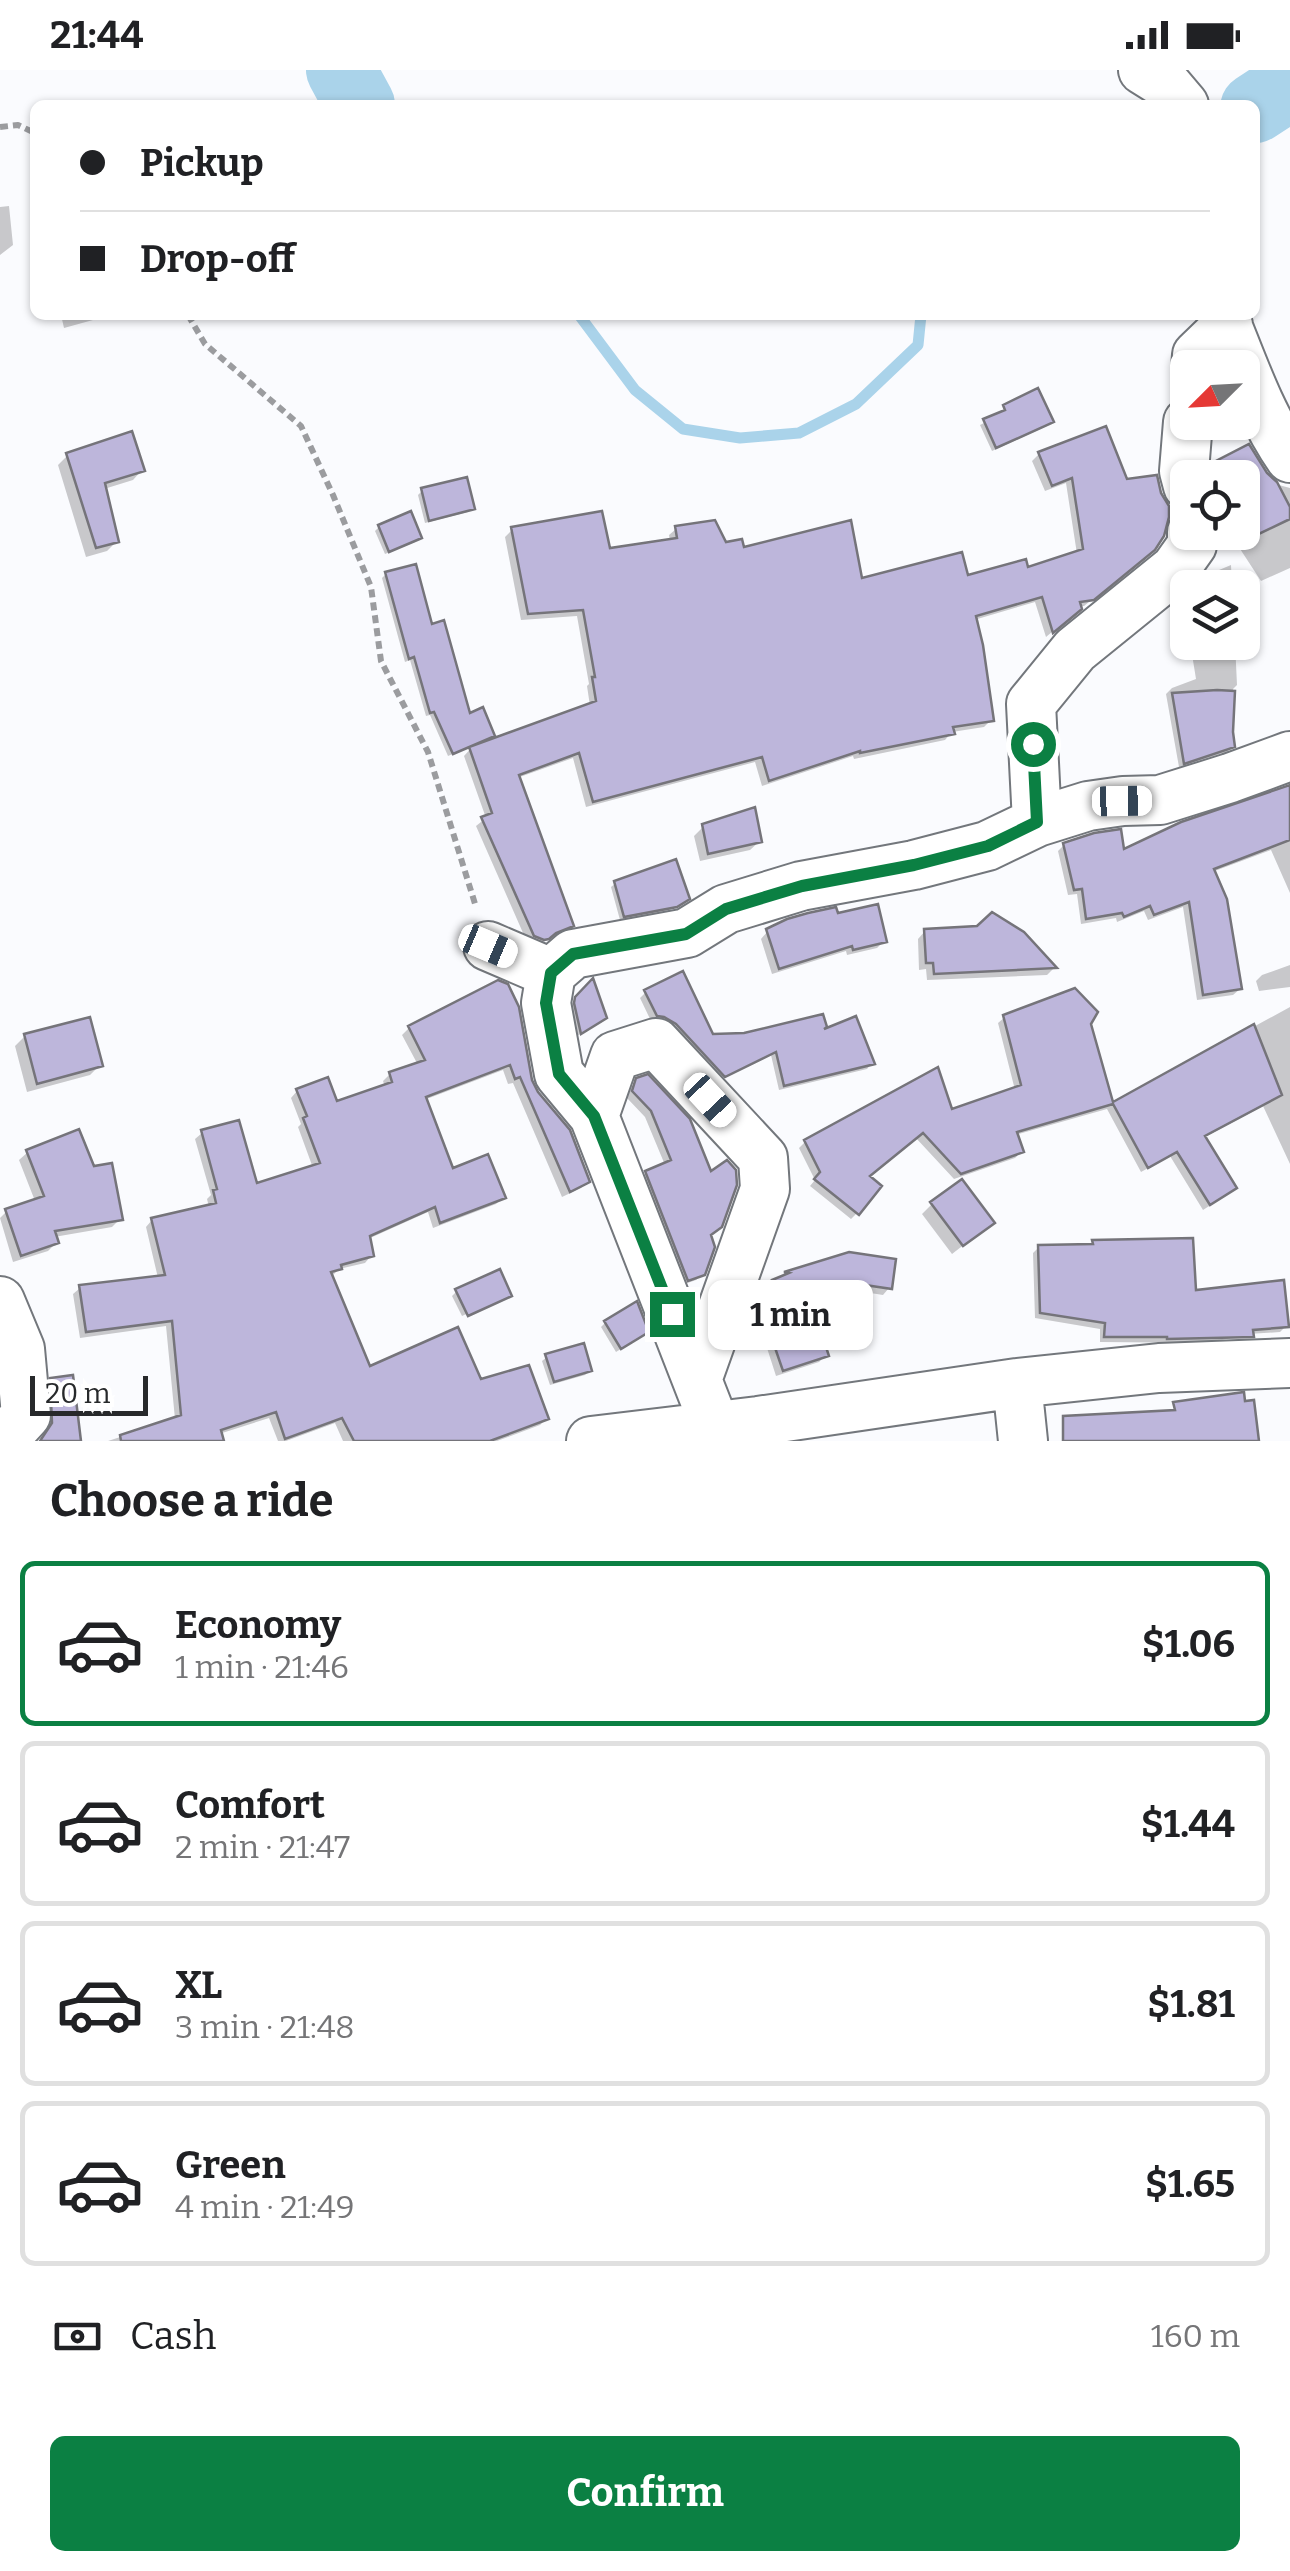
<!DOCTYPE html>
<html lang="en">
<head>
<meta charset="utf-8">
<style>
  body { margin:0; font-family:Bitter,serif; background:#f6f6f6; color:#202124; height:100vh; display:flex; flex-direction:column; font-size:38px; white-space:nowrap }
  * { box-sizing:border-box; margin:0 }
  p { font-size:32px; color:#757577 }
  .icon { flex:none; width:55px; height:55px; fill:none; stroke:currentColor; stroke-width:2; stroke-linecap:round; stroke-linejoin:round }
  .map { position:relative; height:1371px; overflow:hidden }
  .panel { display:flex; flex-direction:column; background:#fff; flex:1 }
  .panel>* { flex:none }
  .banner { position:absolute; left:30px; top:30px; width:1230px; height:220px; border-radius:15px; box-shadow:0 2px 8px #0004; display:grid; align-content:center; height:220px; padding:0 50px; background:#fff }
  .needle { width:65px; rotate:246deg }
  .tools { position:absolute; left:1170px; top:280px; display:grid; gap:20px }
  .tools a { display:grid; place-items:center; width:90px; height:90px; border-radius:15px; background:#fff; box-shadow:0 2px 8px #0004; font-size:50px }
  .scale { position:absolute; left:30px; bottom:25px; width:118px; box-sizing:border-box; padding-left:10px; border:5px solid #27292b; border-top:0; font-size:28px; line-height:35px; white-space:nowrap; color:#27292b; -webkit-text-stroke:8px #fff; paint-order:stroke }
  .end { position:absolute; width:45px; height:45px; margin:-22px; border:12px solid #0b8043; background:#fff; box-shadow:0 0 0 5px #fff }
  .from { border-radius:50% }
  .bubble { position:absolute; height:70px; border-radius:15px; background:#fff; box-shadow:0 2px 8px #0004; font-size:32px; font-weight:700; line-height:70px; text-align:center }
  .car { position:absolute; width:30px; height:60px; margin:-30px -15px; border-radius:12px; box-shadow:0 0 8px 2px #0007; background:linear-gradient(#fff 24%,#345 0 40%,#fff 0 76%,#345 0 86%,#fff 0) }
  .banner b { display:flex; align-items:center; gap:35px; height:95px; font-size:38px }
  .banner b+b { border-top:2px solid #e0e0e0 }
  .banner i { width:25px; height:25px; background:#202124 }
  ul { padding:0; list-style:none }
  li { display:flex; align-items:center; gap:30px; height:165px; margin:0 20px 15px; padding:0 30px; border:5px solid #e0e0e0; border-radius:15px }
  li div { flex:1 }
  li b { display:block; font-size:38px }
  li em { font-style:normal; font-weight:700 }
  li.selected { border-color:#0b8043 }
  li>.icon { width:90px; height:90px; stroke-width:1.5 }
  h2 { padding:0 50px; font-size:45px; line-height:120px }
  .pay { display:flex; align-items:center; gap:25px; height:110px; padding:0 50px; font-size:38px }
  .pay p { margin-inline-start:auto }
  .action { display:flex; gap:20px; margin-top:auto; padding:20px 50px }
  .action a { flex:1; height:115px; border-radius:15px; background:#0b8043; color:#fff; font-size:40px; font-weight:700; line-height:115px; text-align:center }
  .status { display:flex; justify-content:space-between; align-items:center; height:70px; padding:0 50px; background:#fff; direction:ltr }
  .status svg { height:28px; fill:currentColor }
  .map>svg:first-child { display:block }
</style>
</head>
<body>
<div class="status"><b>21:44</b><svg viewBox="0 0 49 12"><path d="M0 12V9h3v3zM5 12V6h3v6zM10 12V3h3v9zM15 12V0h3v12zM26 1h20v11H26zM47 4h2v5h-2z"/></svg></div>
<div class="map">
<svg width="1290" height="1371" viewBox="0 0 1290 1371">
  <rect width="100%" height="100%" fill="#fafbfe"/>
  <path fill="#0003" d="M 9,136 L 13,175 L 0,185 L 0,137 Z
    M 61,245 L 98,245 L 93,250 L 64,258 Z
    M 1004,338 L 1051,351 L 1047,356 L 992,381 L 980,355 L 1002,344 L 1000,342 Z
    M 1039,384 L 1126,412 L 1172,440 L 1165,448 L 1145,487 L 1084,536 L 1079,536 L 1072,545 L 1046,567 L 1035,532 L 974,550 L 991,650 L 984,657 L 952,662 L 945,670 L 854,689 L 853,686 L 762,716 L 755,692 L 586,737 L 573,688 L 517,708 L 571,855 L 564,862 L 535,876 L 527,872 L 476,756 L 486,748 L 464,686 L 474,675 L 448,686 L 430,645 L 426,646 L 410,590 L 405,592 L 382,508 L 386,504 L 430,557 L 469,646 L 492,665 L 482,675 L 590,636 L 587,616 L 589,614 L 577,546 L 521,550 L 505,467 L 512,460 L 608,481 L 670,471 L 669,465 L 676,459 L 742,480 L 860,511 L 967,509 L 1027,500 L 1077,484 L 1066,413 L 1045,421 L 1032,391 Z
    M 68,385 L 142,400 L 133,410 L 104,419 L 117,471 L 107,481 L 86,487 L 58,395 Z
    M 1214,395 L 1265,405 L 1275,414 L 1290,418 L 1290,498 L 1261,511 L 1229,462 L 1242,462 L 1242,408 L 1208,408 L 1208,401 Z
    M 422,421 L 472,438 L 468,442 L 425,453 L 418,425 Z
    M 379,457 L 419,468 L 415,472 L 385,484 L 375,461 Z
    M 1231,495 L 1232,518 L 1196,518 L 1207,505 Z
    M 1188,527 L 1188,555 L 1186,544 L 1170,543 Z
    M 1190,572 L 1235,572 L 1237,615 L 1233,619 L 1233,676 L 1227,682 L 1179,697 L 1166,624 L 1172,618 L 1196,609 Z
    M 1290,717 L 1290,823 L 1271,780 L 1212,802 L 1240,919 L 1233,925 L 1197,930 L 1183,837 L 1148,850 L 1144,841 L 1117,852 L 1116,848 L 1081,854 L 1077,824 L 1068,825 L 1058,781 L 1064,775 L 1123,783 Z
    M 703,757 L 760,771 L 750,780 L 700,791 L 694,766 Z
    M 616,813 L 683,833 L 670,840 L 620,850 L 611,817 Z
    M 836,846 L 884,871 L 877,878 L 847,885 L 846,881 L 772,904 L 761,869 L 768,861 Z
    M 925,861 L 1022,864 L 1054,898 L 1047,905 L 927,910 L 926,899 L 919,900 L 918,869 Z
    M 1290,895 L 1290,917 L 1259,921 L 1256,911 L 1262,905 Z
    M 498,913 L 530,1011 L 587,1112 L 581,1118 L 562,1127 L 513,1013 L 508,1014 L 503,1000 L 424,1030 L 451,1102 L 503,1127 L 496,1134 L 433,1158 L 428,1142 L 368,1169 L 371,1186 L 365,1193 L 339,1199 L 332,1206 L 368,1299 L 479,1312 L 547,1348 L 540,1355 L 497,1371 L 343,1371 L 335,1353 L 286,1371 L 278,1371 L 269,1348 L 219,1364 L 222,1371 L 108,1371 L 175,1349 L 166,1256 L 80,1268 L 73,1224 L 80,1218 L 158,1208 L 146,1157 L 152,1150 L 209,1137 L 207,1129 L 211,1125 L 195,1069 L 202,1063 L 255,1116 L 313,1098 L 298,1057 L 301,1054 L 291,1028 L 297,1021 L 336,1034 L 385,1017 L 383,1011 L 390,1004 L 418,995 L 402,965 L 409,958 Z
    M 592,913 L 600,952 L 577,966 L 571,934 Z
    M 646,922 L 712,966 L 816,964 L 872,993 L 867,999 L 779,1020 L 771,985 L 718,1011 L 651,951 L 640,928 Z
    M 1290,937 L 1290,1094 L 1263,1036 L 1203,1068 L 1228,1124 L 1203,1140 L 1170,1086 L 1141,1102 L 1107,1039 L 1015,1065 L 1021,1082 L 1015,1088 L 954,1109 L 915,1067 L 867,1107 L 857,1143 L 851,1149 L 810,1116 L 815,1110 L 799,1078 L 805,1072 L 951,1042 L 1015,1020 L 998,953 L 1005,947 L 1089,953 L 1111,1035 Z
    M 25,966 L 100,995 L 90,1005 L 27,1022 L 15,976 Z
    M 638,1010 L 710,1105 L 708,1166 L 703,1204 L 696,1210 L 682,1215 L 641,1109 L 646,1103 L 665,1095 L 645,1047 L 627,1028 L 631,1017 Z
    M 28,1082 L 92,1099 L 120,1149 L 112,1157 L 54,1167 L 56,1173 L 48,1181 L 13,1192 L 0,1148 L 7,1141 L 35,1131 L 19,1090 Z
    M 932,1134 L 992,1153 L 952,1184 L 922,1144 Z
    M 1093,1172 L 1193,1223 L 1286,1256 L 1280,1262 L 1248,1264 L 1209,1273 L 1100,1272 L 1100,1259 L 1035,1248 L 1033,1183 L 1039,1177 L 1089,1176 Z
    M 849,1184 L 889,1218 L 883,1225 L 845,1219 L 859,1262 L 852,1269 L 823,1278 L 826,1285 L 819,1292 L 776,1306 L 767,1278 L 773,1271 L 788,1266 L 767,1218 L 786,1204 Z
    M 457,1221 L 508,1225 L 462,1246 L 452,1226 Z
    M 605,1253 L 642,1266 L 616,1282 L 601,1257 Z
    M 547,1287 L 590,1301 L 585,1305 L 550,1315 L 542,1291 Z
    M 71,1308 L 78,1371 L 40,1371 L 46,1362 L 44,1317 L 51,1310 Z"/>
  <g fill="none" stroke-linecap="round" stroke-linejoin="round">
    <path stroke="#aad3ea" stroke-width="11" d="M 579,245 L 635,320 L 683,359 L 740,368 L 799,363 L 856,334 L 918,275 L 921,245"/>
    <path stroke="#aad3ea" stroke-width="70" d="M 341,0 L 360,35
      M 1255,38 L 1290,15"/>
  </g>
  <path fill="#bdb6db" stroke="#75747a" stroke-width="2.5" d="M 1038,318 L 1054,352 L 996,378 L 983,349 L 1005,340 L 1003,335 Z
    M 1106,356 L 1127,409 L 1157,405 L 1161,423 L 1169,436 L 1169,447 L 1164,466 L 1155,480 L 1094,530 L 1080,532 L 1082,539 L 1053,563 L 1042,527 L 976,546 L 983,575 L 994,651 L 953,657 L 955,664 L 860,683 L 860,681 L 769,711 L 762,687 L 593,732 L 579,683 L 519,705 L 574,856 L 556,863 L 549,869 L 544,870 L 534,866 L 481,747 L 492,743 L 469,677 L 596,631 L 592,607 L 595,607 L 583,540 L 528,544 L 511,457 L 602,441 L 610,478 L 677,468 L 675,456 L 715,450 L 726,472 L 742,469 L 744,477 L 851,450 L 862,508 L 962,482 L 968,505 L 1026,489 L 1028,497 L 1083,479 L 1072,408 L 1052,416 L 1038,382 Z
    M 132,361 L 145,401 L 105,413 L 119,472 L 96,478 L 66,383 Z
    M 1249,374 L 1267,403 L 1277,412 L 1290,437 L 1290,449 L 1244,471 L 1239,462 L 1242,462 L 1242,408 L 1214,408 L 1212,398 L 1212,393 Z
    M 467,407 L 475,439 L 429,451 L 421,418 Z
    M 411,441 L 422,468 L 389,482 L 378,455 Z
    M 416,494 L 432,554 L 444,550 L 470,643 L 483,637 L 495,666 L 453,684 L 434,642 L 430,643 L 414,587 L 409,589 L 385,502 Z
    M 1217,620 L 1235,621 L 1233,662 L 1235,677 L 1184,694 L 1172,623 Z
    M 1290,715 L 1290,770 L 1214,799 L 1227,829 L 1242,919 L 1203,925 L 1189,832 L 1154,845 L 1150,836 L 1124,847 L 1122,843 L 1086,849 L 1082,819 L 1074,820 L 1063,773 L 1094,763 L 1121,759 L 1124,779 L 1181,752 Z
    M 755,737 L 762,772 L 708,784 L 702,754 Z
    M 676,789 L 690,829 L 677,837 L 624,847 L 614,811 Z
    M 878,834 L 887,872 L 853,880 L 852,876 L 779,899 L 766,859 L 787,849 L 808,843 L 836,837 L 838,843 Z
    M 992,842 L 1024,862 L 1057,898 L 934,904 L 933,893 L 926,893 L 924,859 L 977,856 Z
    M 683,901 L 713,964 L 744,963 L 823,944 L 827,957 L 824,959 L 856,946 L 875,994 L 784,1016 L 776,982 L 725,1007 L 676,954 L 664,947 L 657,946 L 644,920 Z
    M 593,908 L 607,948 L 581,964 L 574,933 L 575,927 Z
    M 498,910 L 508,914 L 519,937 L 532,1010 L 538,1022 L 570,1060 L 590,1112 L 570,1122 L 520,1007 L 515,1009 L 510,995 L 426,1027 L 453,1098 L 488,1084 L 506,1128 L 440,1153 L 435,1137 L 370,1166 L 374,1186 L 341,1195 L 342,1199 L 331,1202 L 370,1296 L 458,1257 L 481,1309 L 529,1295 L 549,1349 L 490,1371 L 354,1371 L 342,1348 L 285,1369 L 276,1342 L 221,1360 L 224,1371 L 121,1371 L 120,1365 L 181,1345 L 172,1251 L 86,1262 L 79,1215 L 165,1205 L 151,1148 L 216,1133 L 213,1120 L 217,1119 L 201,1060 L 239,1050 L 257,1113 L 320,1093 L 303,1048 L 307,1046 L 296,1019 L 328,1007 L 337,1031 L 392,1012 L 389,1002 L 425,990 L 408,956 Z
    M 1075,918 L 1098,942 L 1091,954 L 1113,1032 L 1254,954 L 1282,1025 L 1205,1066 L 1237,1118 L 1210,1135 L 1177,1082 L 1148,1098 L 1113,1034 L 1017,1062 L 1024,1082 L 961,1104 L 923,1063 L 870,1106 L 882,1116 L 859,1145 L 814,1109 L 820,1102 L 804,1070 L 938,997 L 952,1039 L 1021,1015 L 1003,945 Z
    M 90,947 L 103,996 L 37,1014 L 24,964 Z
    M 648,1004 L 690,1049 L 711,1101 L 727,1090 L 736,1100 L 737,1115 L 722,1157 L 711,1165 L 715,1177 L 705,1205 L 688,1211 L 645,1101 L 671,1090 L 651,1041 L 632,1021 L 636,1008 Z
    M 79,1059 L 94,1096 L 112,1093 L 123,1150 L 55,1161 L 59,1173 L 21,1186 L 5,1139 L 44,1126 L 26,1080 Z
    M 962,1109 L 995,1153 L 963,1176 L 930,1132 Z
    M 1193,1168 L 1196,1220 L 1284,1210 L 1289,1257 L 1253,1260 L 1254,1267 L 1167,1269 L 1167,1267 L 1104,1267 L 1105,1253 L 1040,1243 L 1038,1175 L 1093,1174 L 1092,1170 Z
    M 849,1182 L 896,1189 L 892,1219 L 845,1212 L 862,1263 L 825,1274 L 829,1286 L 783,1301 L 772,1269 L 795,1261 L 772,1210 L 789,1203 L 784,1202 Z
    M 500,1199 L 512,1226 L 468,1246 L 455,1219 Z
    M 637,1231 L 649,1262 L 621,1279 L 604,1251 Z
    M 584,1273 L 592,1301 L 554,1312 L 545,1284 Z
    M 73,1305 L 81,1371 L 40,1371 L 52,1353 L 50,1308 Z
    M 1244,1322 L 1245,1331 L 1254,1330 L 1259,1371 L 1063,1371 L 1063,1346 L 1175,1340 L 1173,1332 Z"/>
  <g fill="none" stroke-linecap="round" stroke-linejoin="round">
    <defs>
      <path id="minor" d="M 1143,0 L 1167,15 L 1184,35
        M 1223,245 C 1243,294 1260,345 1290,388
        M 1196,298 L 1197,285 L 1228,255
        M 1188,416 L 1184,401 L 1188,352
        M 1037,752 L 1031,634 L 1075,580 L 1175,499 L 1192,475 L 1192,462
        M 488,876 L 551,903
        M 594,1046 L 615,986 L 656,973 L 763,1088 L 765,1119 L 697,1310
        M 0,1231 L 20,1279 L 26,1345 L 6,1367 L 6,1371
        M 1017,1313 L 1023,1371
        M 715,1356 L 594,1046 L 559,1004 L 546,933 L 551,903 L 573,884 L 687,863 L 726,839 L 801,816 L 914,795 L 987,776 L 1037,752 L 1088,736 L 1123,731 L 1160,730 L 1230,708 L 1290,686
        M 591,1371 L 758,1351 L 1017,1313 L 1159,1298 L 1290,1293"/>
    </defs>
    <use href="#minor" stroke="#73777c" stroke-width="52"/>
    <path stroke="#9b9c9f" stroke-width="6" stroke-dasharray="8 5" stroke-linecap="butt" d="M 0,57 L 18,55 L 35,63
      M 188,245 L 205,274 L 301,356 L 333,425 L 371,517 L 381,591 L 428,682 L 476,837"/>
    <use href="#minor" stroke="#fff" stroke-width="48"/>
  </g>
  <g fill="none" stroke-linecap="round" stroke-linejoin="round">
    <path stroke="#0b8043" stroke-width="12" d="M 672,1244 L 594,1046 L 559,1004 L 546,933 L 551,903 L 573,884 L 686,864 L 726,839 L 802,816 L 914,795 L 988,776 L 1037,752 L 1033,674"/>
  </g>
</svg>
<div class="tools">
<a><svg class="needle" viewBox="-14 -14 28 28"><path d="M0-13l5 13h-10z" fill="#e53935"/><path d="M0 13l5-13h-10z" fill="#757577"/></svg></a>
<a><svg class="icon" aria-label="locate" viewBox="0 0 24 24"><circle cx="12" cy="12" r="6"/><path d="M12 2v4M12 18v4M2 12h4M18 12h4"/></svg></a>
<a><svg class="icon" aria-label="layers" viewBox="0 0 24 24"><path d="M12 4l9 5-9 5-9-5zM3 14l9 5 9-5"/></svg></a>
</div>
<div class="scale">20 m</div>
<i class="end from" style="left:1033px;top:674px"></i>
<i class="end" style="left:672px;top:1244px"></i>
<div class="bubble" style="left:708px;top:1210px;width:165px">1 min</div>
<i class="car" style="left:1122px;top:731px;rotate:89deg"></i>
<i class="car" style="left:488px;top:876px;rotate:113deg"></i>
<i class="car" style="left:710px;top:1030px;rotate:137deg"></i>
<div class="banner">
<b><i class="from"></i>Pickup</b>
<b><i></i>Drop-off</b>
</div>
</div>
<section class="panel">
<h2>Choose a ride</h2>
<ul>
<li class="selected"><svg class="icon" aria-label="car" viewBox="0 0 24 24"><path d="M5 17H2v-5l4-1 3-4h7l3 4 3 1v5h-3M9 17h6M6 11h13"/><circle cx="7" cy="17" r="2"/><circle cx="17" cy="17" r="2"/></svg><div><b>Economy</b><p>1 min · 21:46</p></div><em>$1.06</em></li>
<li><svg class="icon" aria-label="car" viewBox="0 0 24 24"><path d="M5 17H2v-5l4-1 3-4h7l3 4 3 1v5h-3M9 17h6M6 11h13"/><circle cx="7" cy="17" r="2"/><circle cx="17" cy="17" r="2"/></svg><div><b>Comfort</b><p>2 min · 21:47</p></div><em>$1.44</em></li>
<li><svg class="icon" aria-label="car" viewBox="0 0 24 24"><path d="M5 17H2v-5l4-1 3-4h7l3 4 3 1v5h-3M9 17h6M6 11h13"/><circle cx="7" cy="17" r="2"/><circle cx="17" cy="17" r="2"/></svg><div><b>XL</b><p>3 min · 21:48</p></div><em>$1.81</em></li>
<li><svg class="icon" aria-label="car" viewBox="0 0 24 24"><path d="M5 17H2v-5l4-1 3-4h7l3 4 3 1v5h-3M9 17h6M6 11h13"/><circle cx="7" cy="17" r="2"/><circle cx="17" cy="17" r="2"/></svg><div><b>Green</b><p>4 min · 21:49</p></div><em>$1.65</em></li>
</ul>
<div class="pay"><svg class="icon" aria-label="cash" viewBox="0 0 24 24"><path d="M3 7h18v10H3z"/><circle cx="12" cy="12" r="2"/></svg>Cash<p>160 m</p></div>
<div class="action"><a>Confirm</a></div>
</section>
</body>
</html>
